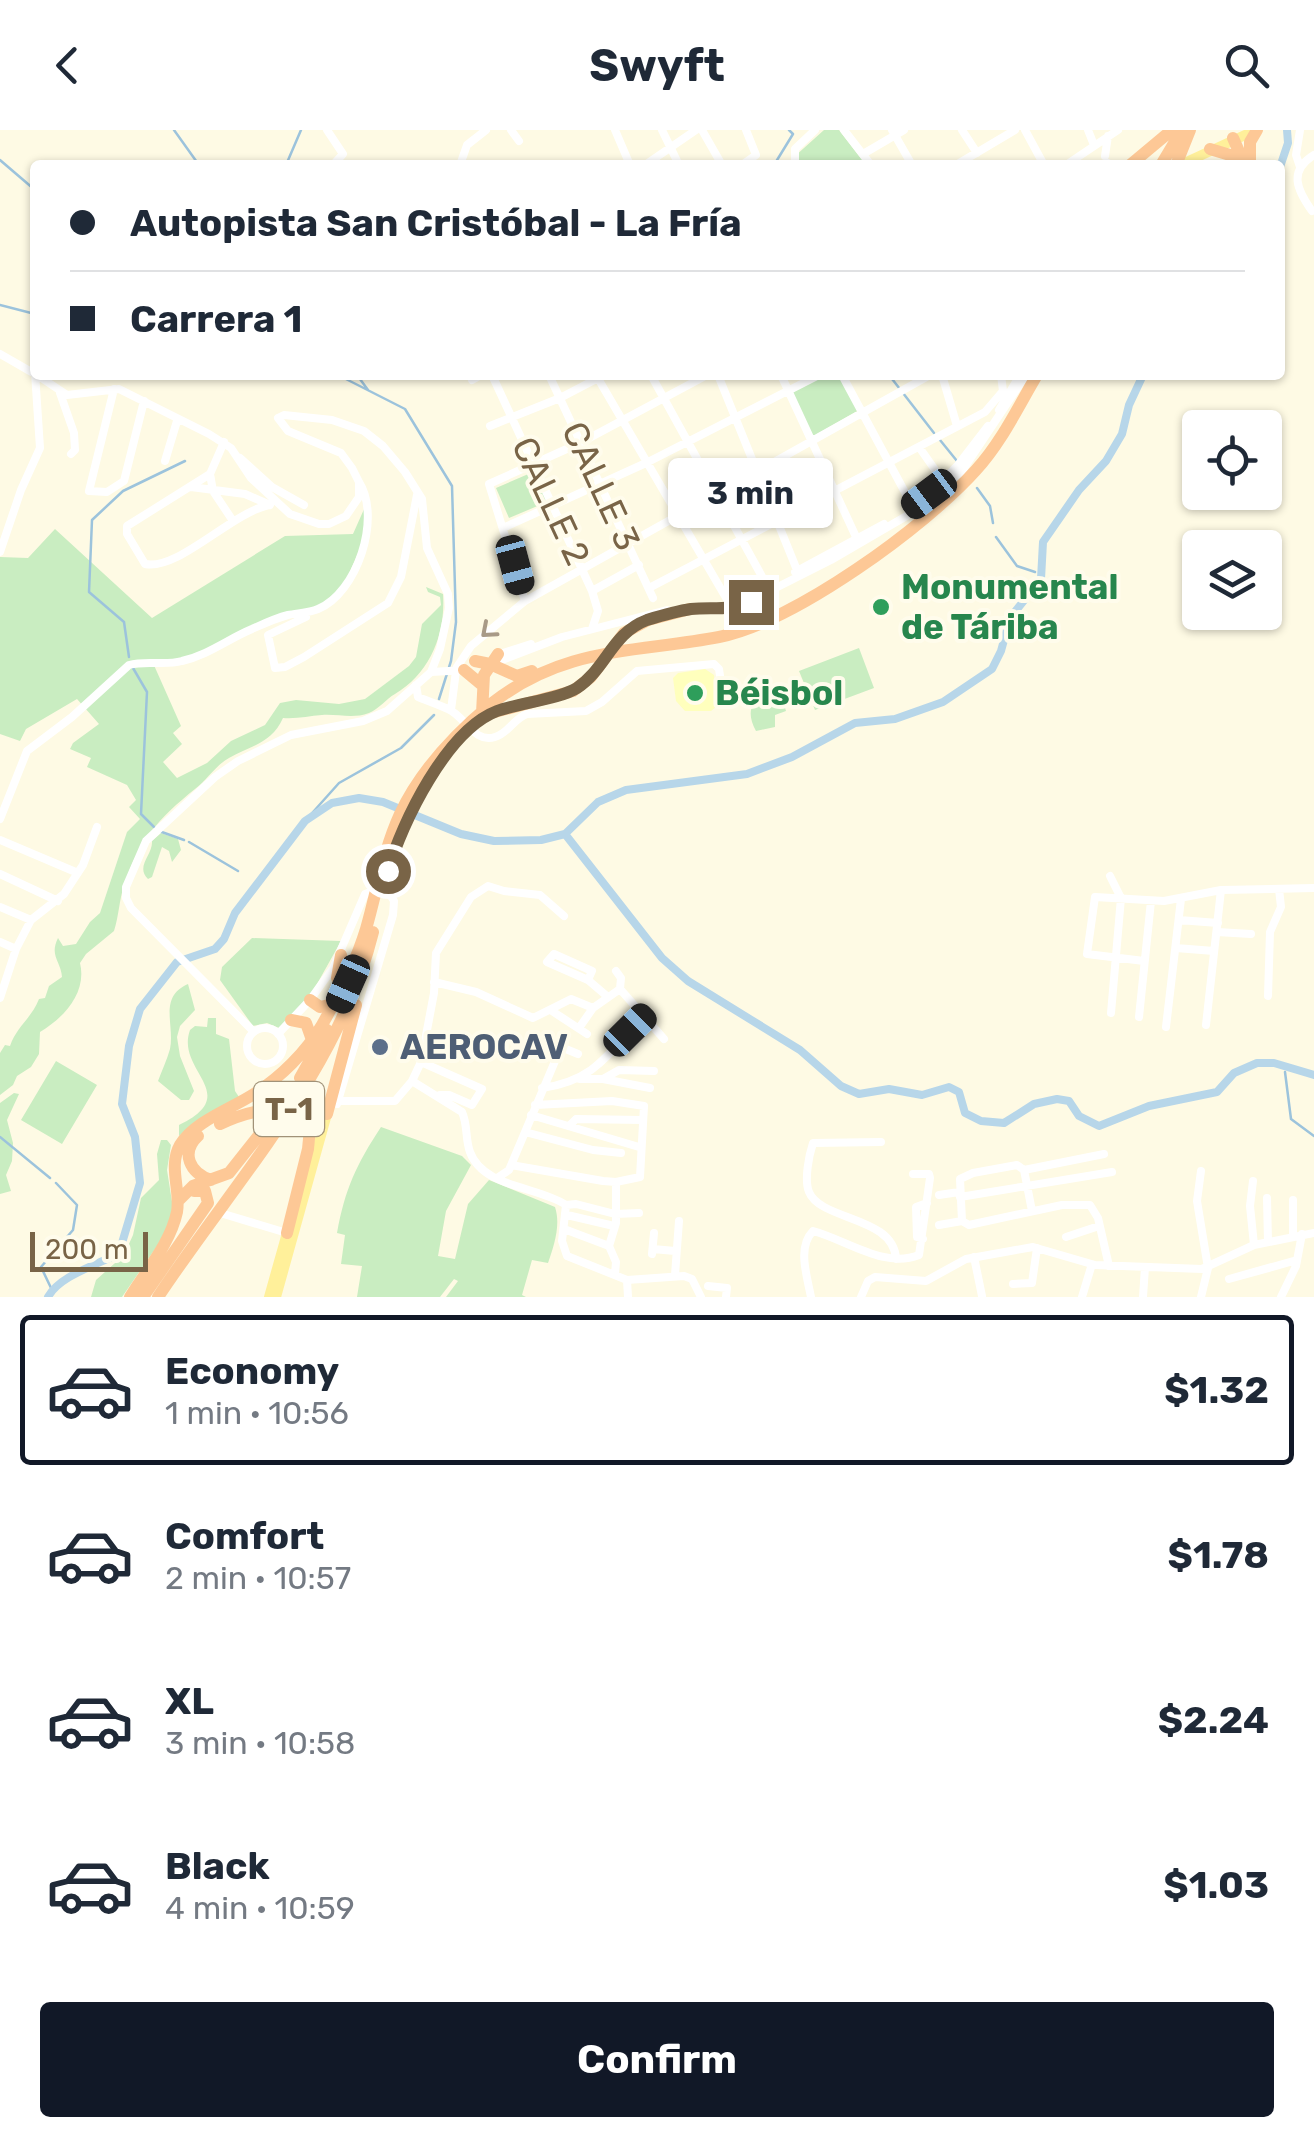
<!DOCTYPE html>
<html lang="en">
<head>
<meta charset="utf-8">
<style>
  body { margin:0; font-family:Rubik,sans-serif; background:#f6f6f7; color:#1f2937; height:100vh; display:flex; flex-direction:column; font-size:38px; white-space:nowrap }
  * { box-sizing:border-box; margin:0 }
  p { font-size:32px; color:#747a83 }
  .icon { flex:none; width:55px; height:55px; fill:none; stroke:currentColor; stroke-width:2; stroke-linecap:round; stroke-linejoin:round }
  .map { position:relative; height:1167px; overflow:hidden }
  .details { display:flex; flex-direction:column; background:#fff; flex:1 }
  .details>* { flex:none }
  .guide { position:absolute; left:30px; top:30px; width:1255px; height:220px; border-radius:10px; box-shadow:0 2px 8px #0004; display:grid; align-content:center; height:220px; padding:0 40px; background:#fff }
  .buttons { position:absolute; left:1182px; top:280px; display:grid; gap:20px }
  .buttons a { display:grid; place-items:center; width:100px; height:100px; border-radius:10px; background:#fff; box-shadow:0 2px 8px #0004; font-size:50px }
  .scale { position:absolute; left:30px; bottom:25px; width:118px; box-sizing:border-box; padding-left:10px; border:5px solid #796447; border-top:0; font-size:28px; line-height:35px; white-space:nowrap; color:#796447; -webkit-text-stroke:8px #fffcec; paint-order:stroke }
  .end { position:absolute; width:45px; height:45px; margin:-22px; border:12px solid #796447; background:#fff; box-shadow:0 0 0 5px #fff }
  .from { border-radius:50% }
  .bubble { position:absolute; height:70px; border-radius:10px; background:#fff; box-shadow:0 2px 8px #0004; font-size:32px; font-weight:700; line-height:70px; text-align:center }
  .car { position:absolute; width:30px; height:60px; margin:-30px -15px; border-radius:12px; box-shadow:0 0 8px 2px #0007; background:linear-gradient(#222 24%,#8ab4d8 0 40%,#222 0 76%,#8ab4d8 0 86%,#222 0) }
  .guide b { display:flex; align-items:center; gap:35px; height:95px; font-size:38px }
  .guide b+b { border-top:2px solid #e0e1e3 }
  .guide i { width:25px; height:25px; background:#1f2937 }
  ul { padding:18px 0 0; list-style:none }
  li { display:flex; align-items:center; gap:30px; height:150px; margin:0 20px 15px; padding:0 20px; border:5px solid transparent; border-radius:10px }
  li div { flex:1 }
  li b { display:block; font-size:38px }
  li em { font-style:normal; font-weight:700 }
  li.on { border-color:#111827 }
  li>.icon { width:90px; height:90px; stroke-width:1.5 }
  .button { display:flex; gap:20px; margin-top:auto; padding:20px 40px }
  .button a { flex:1; height:115px; border-radius:10px; background:#111827; color:#fff; font-size:40px; font-weight:700; line-height:115px; text-align:center }
  header { display:flex; justify-content:space-between; align-items:center; height:130px; padding:0 40px; background:#fff; font-size:45px; font-weight:700 }
  .map>svg:first-child { display:block }
</style>
</head>
<body>
<header><svg class="icon" aria-label="back" viewBox="0 0 24 24"><path d="M15 5l-7 7 7 7"/></svg>Swyft<svg class="icon" aria-label="search" viewBox="0 0 24 24"><circle cx="10" cy="10" r="6"/><path d="M15 15l6 6"/></svg></header>
<div class="map">
<svg width="1314" height="1167" viewBox="0 0 1314 1167">
  <rect width="100%" height="100%" fill="#fefae4"/>
  <path fill="#c9edc1" d="M 824,0 L 839,0 L 866,35 L 800,35 L 794,27 Z
    M 826,245 L 840,245 L 859,280 L 812,307 L 791,263 Z
    M 533,342 L 547,372 L 509,388 L 496,358 Z
    M 365,377 L 366,393 L 360,419 L 347,448 L 330,473 L 282,486 L 191,528 L 153,533 L 181,596 L 173,603 L 182,614 L 163,632 L 177,648 L 207,633 L 231,611 L 265,595 L 280,573 L 296,570 L 339,574 L 365,569 L 409,536 L 416,527 L 422,494 L 441,475 L 440,467 L 428,462 L 426,457 L 443,464 C 446,505 429,544 395,564 C 386,569 379,579 369,583 C 353,589 339,584 322,585 C 309,586 297,589 283,588 C 272,613 251,616 229,628 C 216,635 207,650 195,659 C 159,688 138,711 124,756 C 119,770 119,786 114,801 L 86,824 L 80,833 C 87,862 65,887 40,902 L 39,924 L 31,937 L 17,946 L 13,955 L 0,965 L 0,923 L 5,915 L 10,916 C 17,896 31,889 39,869 L 45,868 L 49,856 L 62,847 C 61,831 49,826 58,808 L 63,816 L 76,814 L 90,792 L 100,783 L 127,702 L 140,689 L 129,677 L 136,670 L 127,655 L 87,637 L 91,628 L 70,619 L 73,613 L 99,594 L 77,569 L 26,599 L 20,611 L 0,604 L 0,427 L 28,428 L 55,399 L 152,488 L 285,406 L 353,404 Z
    M 859,518 L 874,558 L 815,580 L 799,541 Z
    M 776,561 L 781,564 L 786,581 L 775,585 L 775,597 L 756,601 C 744,579 753,567 776,561 Z
    M 161,703 L 178,709 L 181,720 L 172,732 L 169,721 L 162,717 L 152,747 L 148,749 C 135,736 153,725 152,711 Z
    M 252,808 L 341,811 L 312,863 L 279,898 L 267,893 L 253,896 L 220,850 L 222,837 Z
    M 188,854 L 195,880 L 180,896 L 177,907 L 180,926 L 194,961 L 189,970 L 181,970 L 158,951 C 162,940 167,930 170,919 C 175,895 158,867 188,854 Z
    M 208,888 L 216,888 L 216,904 L 229,909 L 235,961 L 239,967 L 195,992 L 179,1006 L 179,995 C 244,964 175,941 190,900 L 195,896 L 207,897 Z
    M 56,931 L 97,955 L 62,1014 L 21,990 Z
    M 14,963 L 19,964 L 7,990 L 13,1013 L 12,1031 L 6,1045 L 11,1061 L 0,1064 L 0,973 Z
    M 381,997 L 462,1026 L 471,1035 L 446,1081 L 438,1126 L 455,1129 L 468,1074 L 489,1050 L 555,1077 C 561,1095 554,1116 548,1133 L 532,1130 L 522,1165 L 526,1167 L 446,1167 L 458,1151 L 454,1149 L 440,1167 L 357,1167 L 362,1136 L 341,1134 L 345,1105 L 337,1103 C 345,1059 356,1035 381,997 Z
    M 161,1010 L 167,1010 L 171,1015 L 167,1040 L 173,1078 L 166,1103 L 122,1167 L 91,1167 L 96,1150 L 124,1125 L 133,1105 L 141,1068 L 159,1050 L 157,1024 Z"/>
  <path fill="#ffffbd" d="M 705,539 L 714,545 L 717,576 L 711,581 L 685,581 L 676,571 L 673,548 L 678,543 Z"/>
  <g fill="none" stroke-linecap="round" stroke-linejoin="round">
    <path stroke="#9cc3dc" stroke-width="2.5" d="M 174,0 L 199,35
      M 0,30 L 35,60
      M 286,35 L 301,0
      M 774,35 L 793,4 L 789,0
      M 0,175 L 35,184
      M 338,245 L 405,279 L 452,356 L 456,492 L 451,531 L 439,569
      M 357,245 L 368,260
      M 889,245 L 934,303
      M 940,310 L 957,331
      M 977,358 L 990,376 L 993,393
      M 996,407 L 1017,436 L 1035,442
      M 129,527 L 124,492 L 89,462 L 92,390 L 123,361 L 185,331
      M 133,538 L 147,562 L 141,684 L 154,697
      M 305,691 L 339,653 L 401,618 L 434,585
      M 159,701 L 184,710
      M 189,712 L 238,741
      M 1285,942 L 1291,989 L 1314,1006
      M 0,1007 L 50,1048
      M 52,1160 L 41,1137 L 73,1100 L 77,1075 L 56,1053"/>
    <path stroke="#b7d6e9" stroke-width="8" d="M 1280,37 L 1288,13 L 1287,0
      M 565,704 L 662,828 L 688,851 L 800,920 L 841,956 L 859,964 L 889,959 L 922,965 L 949,957 L 959,962 L 965,983 L 981,991 L 1004,993 L 1034,974 L 1057,969 L 1069,971 L 1079,986 L 1099,996 L 1149,976 L 1217,962 L 1234,943 L 1257,933 L 1274,933 L 1314,945
      M 48,1167 C 60,1145 98,1135 119,1123 L 140,1053 L 135,1007 L 122,974 L 129,916 L 140,879 L 177,832 L 215,819 L 224,809 L 235,783 L 305,691 L 332,673 L 359,668 L 383,672 L 461,704 L 494,711 L 541,710 L 565,704 L 598,672 L 626,660 L 747,644 L 792,627 L 855,593 L 895,589 L 943,572 L 992,539 L 1001,521 L 1010,488 L 1041,449 L 1043,412 L 1079,360 L 1106,331 L 1122,304 L 1129,275 L 1143,245"/>
    <path stroke="#fff" stroke-width="8" d="M 327,0 L 343,24 L 333,35
      M 511,0 L 519,11
      M 615,0 L 630,35
      M 662,0 L 679,35
      M 702,0 L 722,35
      M 844,0 L 871,35
      M 892,0 L 912,35
      M 962,0 L 977,23
      M 1025,0 L 1044,35
      M 1088,0 L 1094,15
      M 863,24 L 904,0
      M 1105,26 L 1108,6
      M 1108,33 L 1112,35
      M 460,35 L 467,15 L 486,0
      M 645,35 L 696,0
      M 742,35 L 756,25 L 746,0
      M 795,35 L 795,19 L 815,0
      M 956,35 L 1015,0
      M 1066,35 L 1118,0
      M 1300,37 L 1296,25 L 1300,0
      M 1312,81 C 1297,60 1288,41 1314,25
      M 0,224 L 35,244
      M 37,245 L 67,265 L 119,259 L 209,304 L 231,318 L 251,348 L 290,384 L 319,394 L 329,394 L 346,386 L 359,367 L 359,352 L 352,338 L 341,323 L 288,301 L 278,288
      M 492,245 L 592,461 L 598,481 L 592,499
      M 549,245 L 653,468
      M 596,245 L 732,478
      M 651,245 L 770,461
      M 718,245 L 799,445
      M 781,245 L 857,409
      M 842,245 L 915,381
      M 942,245 L 957,296
      M 472,250 L 481,245
      M 114,259 L 89,361 L 107,362 L 124,351 L 144,271
      M 60,263 L 74,303 L 75,320 L 71,324
      M 999,280 L 1020,245
      M 490,296 L 560,268 L 604,245
      M 224,312 L 210,344 L 127,396 L 127,404 L 145,434 C 178,441 231,383 269,375
      M 919,317 L 945,354
      M 240,328 L 272,357 L 304,375
      M 165,331 L 177,291
      M 210,344 L 213,361 L 233,391
      M 191,357 L 245,364 L 270,375
      M 929,364 L 958,335 L 988,296
      M 503,398 L 646,333 L 819,245
      M 0,422 L 21,360 L 40,318 L 35,243
      M 795,442 L 884,394
      M 649,458 L 985,282 L 1003,261 L 1001,245
      M 592,461 L 639,435
      M 525,471 L 489,354 L 580,313 L 707,245
      M 686,479 L 738,477 L 831,430 L 915,381 L 962,341 L 1026,245
      M 306,487 L 268,505 L 275,538 L 285,537 L 304,527 L 388,473 L 401,447 L 417,365
      M 497,525 L 531,514
      M 494,533 L 562,507 L 667,480
      M 457,537 L 471,516 L 525,471 L 930,245
      M 431,542 L 466,540
      M 416,555 L 418,567 C 428,571 439,575 448,579 C 465,586 474,614 495,607 C 509,603 513,589 527,584 L 586,581 L 602,572 L 637,541 L 714,534 L 719,539 L 723,566
      M 451,580 L 456,541
      M 0,689 L 27,621 L 72,587 L 129,535 C 147,530 164,536 182,531 C 208,525 228,509 252,499 C 263,494 276,488 288,485 C 297,483 309,483 318,479 C 357,463 382,388 359,352
      M 0,710 L 78,743
      M 0,744 L 58,771
      M 1110,746 L 1121,768 L 1111,883
      M 0,777 L 31,790
      M 1179,790 L 1218,793
      M 1217,802 L 1251,804
      M 0,812 L 16,819
      M 1176,818 L 1214,821
      M 1144,831 L 1087,824 L 1095,767 L 1164,771 L 1221,760 L 1314,758
      M 616,841 L 621,848 L 620,859 L 664,909
      M 588,850 L 592,841 L 554,824 L 547,832 L 588,850 L 608,867
      M 434,852 L 476,862 L 533,888 L 571,869 L 593,878
      M 1268,866 L 1270,802 L 1281,777 L 1279,759
      M 0,868 L 16,819 L 31,790 L 64,764 L 83,735 L 97,697
      M 552,881 L 587,904
      M 1139,887 L 1151,771
      M 1206,895 L 1221,760
      M 1166,897 L 1181,769
      M 579,898 L 593,878 L 620,859
      M247 916a18 18 0 1 1 36 0a18 18 0 1 1-36 0Z
      M 254,902 L 131,778 L 126,768 L 126,757 L 146,711 L 215,647 L 238,631 L 291,605 L 363,591 L 387,581 L 431,542 L 440,519 L 449,478 L 448,464 L 427,418 L 422,369 L 405,342 L 383,316 L 364,301 L 332,290 L 284,285 L 278,288
      M 278,904 L 310,870 L 333,838 L 365,764 L 376,760 L 389,763 L 394,771 L 393,785 L 337,974
      M 421,932 L 482,959 L 472,975 L 449,965 L 440,965
      M 580,949 L 603,949 L 619,940 L 654,941
      M 603,949 L 650,958
      M 412,951 L 421,932 L 434,863 L 436,823 L 471,767 L 488,756 L 504,761 L 540,765 L 564,786
      M 542,958 C 598,950 609,921 645,884
      M 341,971 L 395,971 L 412,951 L 462,982 C 468,995 465,1009 470,1022 C 483,1058 538,1056 566,1075 L 562,1111 L 567,1126 L 627,1150 L 684,1146 L 692,1149 L 701,1167
      M 531,985 L 639,1017
      M 570,995 L 576,989 L 643,990
      M 525,1002 L 593,1020 L 621,1023
      M 881,1012 L 813,1013 C 809,1025 804,1050 809,1062 C 821,1091 894,1086 896,1129
      M 1104,1024 L 1024,1040 L 1017,1035 L 973,1043 L 960,1049 L 962,1091 L 969,1095 L 1062,1075 L 1090,1075 L 1098,1088 L 1109,1136
      M 511,1035 L 603,1051 L 616,1052 L 640,1047 L 644,976 L 612,971 L 535,975
      M 1024,1040 L 1032,1081
      M 497,1048 L 509,1040 L 561,917 L 578,924
      M 1253,1051 L 1250,1076 L 1254,1115
      M 939,1065 L 959,1062
      M 960,1067 L 1112,1042
      M 1267,1068 L 1268,1112
      M 1293,1070 L 1293,1107
      M 566,1075 L 576,1074 L 615,1084 L 639,1083
      M 217,1082 L 287,1103
      M 567,1085 L 614,1096
      M 939,1095 L 962,1091
      M 564,1099 L 609,1116
      M 1066,1107 L 1099,1096
      M 923,1109 L 917,1107 L 916,1077 L 927,1073
      M 653,1119 L 675,1121
      M 652,1124 L 654,1103
      M 974,1127 L 982,1166
      M 615,1144 L 616,1132 L 609,1116 L 616,1093 L 616,1052
      M 675,1145 L 679,1091
      M 1229,1149 L 1297,1130
      M 627,1150 L 628,1167
      M 1013,1154 L 1032,1153 L 1037,1118
      M 708,1156 L 727,1158 L 726,1167
      M 811,1167 C 807,1146 797,1117 813,1101 C 847,1110 884,1139 919,1125 L 930,1048 L 929,1044 L 913,1044
      M 861,1167 L 868,1151 L 875,1147 L 926,1151 L 966,1129 L 1033,1117 L 1095,1135 L 1202,1139 L 1254,1115 L 1314,1103
      M 1082,1167 L 1092,1134
      M 1143,1167 L 1145,1137
      M 1201,1167 L 1208,1138 L 1197,1071 L 1201,1041
      M 1281,1167 L 1296,1136 L 1302,1104"/>
    <path stroke="#fff09a" stroke-width="10" d="M 1180,35 L 1256,0
      M 269,1167 L 287,1103
      M 276,1167 L 327,984"/>
    <path stroke="#fdc896" stroke-width="12" d="M 1233,8 L 1244,33
      M 1210,19 L 1230,25 L 1237,35
      M 1130,35 L 1172,0
      M 1161,35 L 1182,0
      M 1176,35 L 1190,0
      M 1250,35 L 1250,12 L 1257,0
      M 475,531 L 490,534 L 517,546 L 532,541
      M 464,540 L 482,555
      M 482,583 L 484,545 L 498,524
      M 491,583 L 573,561 L 591,547 L 624,503 L 648,490 L 690,479
      M 337,848 L 341,825
      M 310,870 L 320,877 L 333,874
      M 291,890 L 306,893 L 312,910
      M 300,948 L 327,900
      M 327,984 L 356,875
      M 220,994 C 247,981 272,977 302,978 L 311,988 L 308,1019 L 287,1103
      M 198,1006 C 180,1023 190,1043 211,1050
      M 179,1070 L 193,1056 L 229,1043 L 275,985
      M 130,1167 C 147,1139 170,1114 177,1082 C 181,1060 168,1036 180,1015 C 195,991 231,979 254,964 C 281,947 306,922 322,895 C 339,865 356,832 366,799 C 377,761 383,721 400,684 C 420,641 455,604 491,574 C 564,516 635,523 719,507 C 794,492 925,397 976,340 C 1001,313 1018,277 1037,245
      M 143,1167 L 208,1073 L 205,1061 L 194,1061
      M 158,1167 C 235,1051 339,940 373,802"/>
  </g>
  <defs><path id="oneway-chevron" d="M-2-3.5L2.5 0L-2 3.5" fill="none" stroke-width="1.6" stroke-linecap="round" stroke-linejoin="round" transform="scale(2.5)"/></defs>
  <use stroke="#a89a87" href="#oneway-chevron" transform="translate(488 501) rotate(139)"/>
  <g fill="none" stroke-linecap="round" stroke-linejoin="round">
    <path stroke="#796447" stroke-width="12" d="M 388,741 C 402,692 447,600 497,581 C 519,573 560,569 577,558 C 606,539 612,503 647,490 C 660,486 677,481 691,479 C 713,477 730,481 751,472"/>
  </g>
  <g fill="#2e9e5b" stroke="#fffcec" stroke-width="4">
    <circle cx="881" cy="477" r="10"/>
    <circle cx="695" cy="563" r="10"/>
  </g>
  <circle fill="#5c6f8a" stroke="#fffcec" stroke-width="4" cx="380" cy="917" r="10"/>
  <g text-anchor="middle" stroke-width="8" stroke-linejoin="round" paint-order="stroke">
    <rect fill="#fffcec" stroke="#a19278" stroke-width="2.5" x="254" y="952" width="70" height="54" rx="8"/>
    <g font-size="32" font-weight="bold" fill="#796447">
      <text x="289" y="990">T-1</text>
    </g>
    <g font-size="35" fill="#796447" stroke="#fffcec">
      <text transform="translate(601 356) rotate(65)" y="12">CALLE 3</text>
      <text transform="translate(551 371) rotate(65)" y="12">CALLE 2</text>
    </g>
    <g font-size="35" font-weight="bold" fill="#27864d" stroke="#fffcec" text-anchor="start">
      <text x="901" y="469">Monumental<tspan x="901" dy="40">de Táriba</tspan></text>
      <text x="715" y="575">Béisbol</text>
    </g>
    <g font-size="35" font-weight="bold" fill="#4e5e75" stroke="#fffcec" text-anchor="start">
      <text x="400" y="929">AEROCAV</text>
    </g>
  </g>
</svg>
<div class="buttons">
<a><svg class="icon" aria-label="locate" viewBox="0 0 24 24"><circle cx="12" cy="12" r="6"/><path d="M12 2v4M12 18v4M2 12h4M18 12h4"/></svg></a>
<a><svg class="icon" aria-label="layers" viewBox="0 0 24 24"><path d="M12 4l9 5-9 5-9-5zM3 14l9 5 9-5"/></svg></a>
</div>
<div class="scale">200 m</div>
<i class="end from" style="left:388px;top:741px"></i>
<i class="end" style="left:751px;top:472px"></i>
<div class="bubble" style="left:668px;top:328px;width:165px">3 min</div>
<i class="car" style="left:929px;top:364px;rotate:233deg"></i>
<i class="car" style="left:515px;top:435px;rotate:165deg"></i>
<i class="car" style="left:348px;top:854px;rotate:204deg"></i>
<i class="car" style="left:630px;top:900px;rotate:45deg"></i>
<div class="guide">
<b><i class="from"></i>Autopista San Cristóbal - La Fría</b>
<b><i></i>Carrera 1</b>
</div>
</div>
<section class="details">
<ul>
<li class="on"><svg class="icon" aria-label="car" viewBox="0 0 24 24"><path d="M5 17H2v-5l4-1 3-4h7l3 4 3 1v5h-3M9 17h6M6 11h13"/><circle cx="7" cy="17" r="2"/><circle cx="17" cy="17" r="2"/></svg><div><b>Economy</b><p>1 min · 10:56</p></div><em>$1.32</em></li>
<li><svg class="icon" aria-label="car" viewBox="0 0 24 24"><path d="M5 17H2v-5l4-1 3-4h7l3 4 3 1v5h-3M9 17h6M6 11h13"/><circle cx="7" cy="17" r="2"/><circle cx="17" cy="17" r="2"/></svg><div><b>Comfort</b><p>2 min · 10:57</p></div><em>$1.78</em></li>
<li><svg class="icon" aria-label="car" viewBox="0 0 24 24"><path d="M5 17H2v-5l4-1 3-4h7l3 4 3 1v5h-3M9 17h6M6 11h13"/><circle cx="7" cy="17" r="2"/><circle cx="17" cy="17" r="2"/></svg><div><b>XL</b><p>3 min · 10:58</p></div><em>$2.24</em></li>
<li><svg class="icon" aria-label="car" viewBox="0 0 24 24"><path d="M5 17H2v-5l4-1 3-4h7l3 4 3 1v5h-3M9 17h6M6 11h13"/><circle cx="7" cy="17" r="2"/><circle cx="17" cy="17" r="2"/></svg><div><b>Black</b><p>4 min · 10:59</p></div><em>$1.03</em></li>
</ul>
<div class="button"><a>Confirm</a></div>
</section>
</body>
</html>
